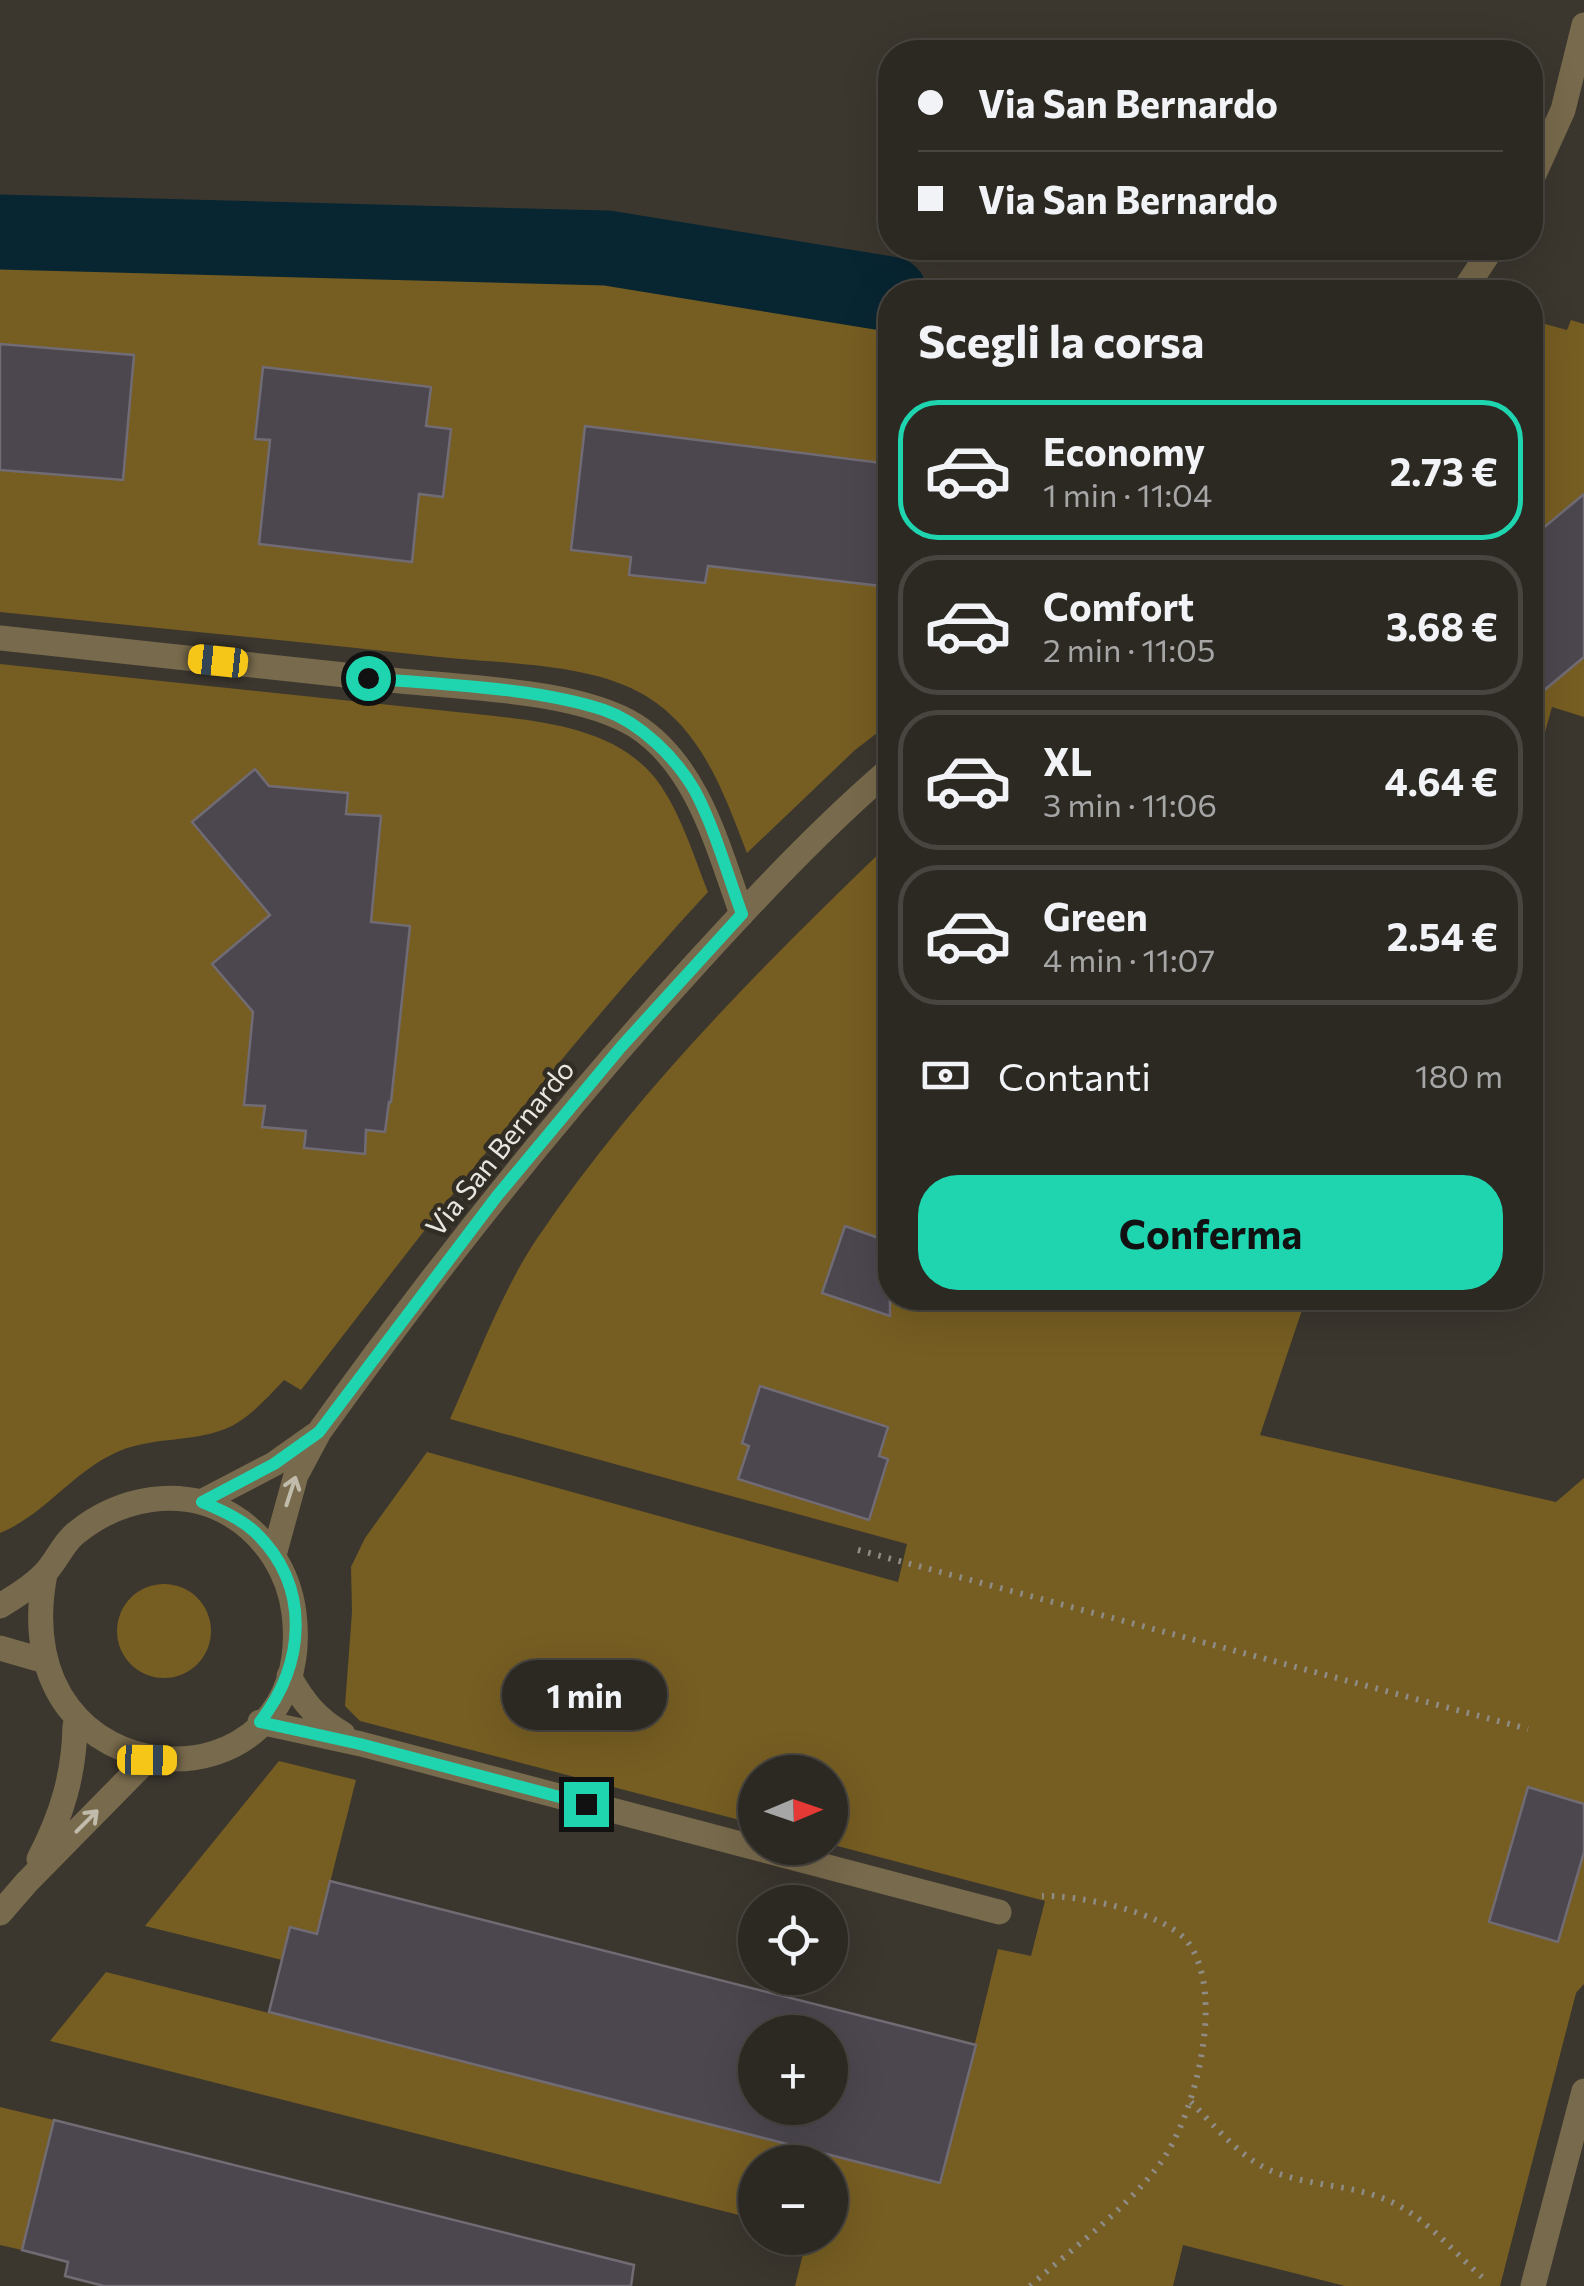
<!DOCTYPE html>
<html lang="it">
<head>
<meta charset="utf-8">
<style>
  body { margin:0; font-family:Commissioner,sans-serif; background:#34312b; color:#f1f3f6; height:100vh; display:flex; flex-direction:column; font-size:38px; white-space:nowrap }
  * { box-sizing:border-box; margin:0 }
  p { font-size:32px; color:#a6a6a6 }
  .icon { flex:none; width:55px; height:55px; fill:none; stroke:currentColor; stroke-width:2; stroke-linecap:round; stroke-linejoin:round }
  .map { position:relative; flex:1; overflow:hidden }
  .sheet { position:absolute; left:878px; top:280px; width:665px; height:1030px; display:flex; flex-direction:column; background:#2c2923; border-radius:40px; box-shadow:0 10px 40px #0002,0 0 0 2px #484541 }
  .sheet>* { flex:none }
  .guide { position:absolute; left:878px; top:40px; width:665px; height:220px; border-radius:40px; box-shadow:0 10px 40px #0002,0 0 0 2px #484541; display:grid; align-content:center; height:220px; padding:0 40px; background:#2c2923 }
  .needle { width:65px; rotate:88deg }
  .controls { position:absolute; left:738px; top:1755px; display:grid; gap:20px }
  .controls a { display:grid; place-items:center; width:110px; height:110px; border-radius:50%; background:#2c2923; box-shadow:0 10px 40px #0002,0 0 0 2px #484541; font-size:50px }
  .end { position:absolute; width:45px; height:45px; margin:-22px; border:12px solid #1fd5b0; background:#111; box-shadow:0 0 0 5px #111 }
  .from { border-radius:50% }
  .bubble { position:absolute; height:70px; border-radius:35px; background:#2c2923; box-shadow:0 10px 40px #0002,0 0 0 2px #484541; font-size:32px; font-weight:700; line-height:70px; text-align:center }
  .car { position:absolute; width:30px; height:60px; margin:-30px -15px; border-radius:12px; box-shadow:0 0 8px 2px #0007; background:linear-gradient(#f5c518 24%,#345 0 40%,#f5c518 0 76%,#345 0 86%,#f5c518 0) }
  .guide b { display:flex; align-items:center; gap:35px; height:95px; font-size:38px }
  .guide b+b { border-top:2px solid #484541 }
  .guide i { width:25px; height:25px; background:#f1f3f6 }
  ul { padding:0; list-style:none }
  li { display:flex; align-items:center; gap:30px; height:140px; margin:0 20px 15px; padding:0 20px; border:5px solid #484541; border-radius:40px }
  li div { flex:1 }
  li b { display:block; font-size:38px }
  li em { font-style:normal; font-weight:700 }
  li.selected { border-color:#1fd5b0 }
  li>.icon { width:90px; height:90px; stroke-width:1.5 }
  h2 { padding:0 40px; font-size:45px; line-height:120px }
  .pay { display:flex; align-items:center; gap:25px; height:110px; padding:0 40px; font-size:38px }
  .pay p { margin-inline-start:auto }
  .button { display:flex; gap:20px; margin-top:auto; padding:20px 40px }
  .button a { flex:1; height:115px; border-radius:40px; background:#1fd5b0; color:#111; font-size:40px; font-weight:700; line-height:115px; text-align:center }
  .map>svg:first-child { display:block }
</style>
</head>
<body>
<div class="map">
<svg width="1584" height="2286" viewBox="0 0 1584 2286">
  <rect width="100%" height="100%" fill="#3b372f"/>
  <path fill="#765d22" d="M 0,211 L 626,229 L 1011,292 L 890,292 L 890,723 L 855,750 L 747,853 C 724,794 703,731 646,696 C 591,662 502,664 439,657 C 293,641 146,627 0,612 Z
    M 1571,320 L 1584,324 L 1584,717 L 1552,707 L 1530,786 L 1530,326 L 1534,321 L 1567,330 Z
    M 0,664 L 495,716 C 555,723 624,732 661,786 C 682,817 694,857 708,892 C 563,1049 432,1220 301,1390 L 284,1380 C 269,1396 252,1415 232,1426 C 195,1444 150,1435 113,1454 C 71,1474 44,1515 0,1533 Z
    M 890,843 L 890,1298 L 1306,1298 L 1260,1435 L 1556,1502 L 1584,1478 L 1584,1984 L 1576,1993 L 1500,2286 L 1345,2286 L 1183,2245 L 1173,2286 L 795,2286 L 807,2238 L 830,2238 L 830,2162 L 755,2162 L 755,2219 L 50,2041 L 106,1972 L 941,2182 L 998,1949 L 1031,1956 L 1045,1901 L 830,1844 L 830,1772 L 755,1772 L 755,1824 L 360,1721 L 345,1706 L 352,1612 L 351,1567 L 365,1538 L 427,1452 L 898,1582 L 907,1544 L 450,1419 C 477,1359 500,1295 536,1240 C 635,1093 763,965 890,843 Z
    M117 1631a47 47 0 1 1 94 0a47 47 0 1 1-94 0Z
    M 279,1761 L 356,1780 L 317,1934 L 282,1960 L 145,1926 Z
    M 0,2107 L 54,2120 L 22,2250 L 0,2245 Z"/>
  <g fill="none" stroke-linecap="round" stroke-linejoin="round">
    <path stroke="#082632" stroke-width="75" d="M 0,232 L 607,248 L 890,294"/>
  </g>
  <path fill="#4c474f" stroke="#716b74" stroke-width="2.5" fill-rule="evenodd" d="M 0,344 L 134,355 L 123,480 L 0,470 Z
    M 263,367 L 431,387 L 426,426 L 451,429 L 443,497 L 419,494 L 412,562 L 259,544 L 270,440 L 255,439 Z
    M 585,426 L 890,464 L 890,587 L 708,566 L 705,583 L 629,575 L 631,557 L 571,550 Z
    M 1584,494 L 1584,657 L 1530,702 L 1530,539 Z
    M 255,769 L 269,786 L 348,793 L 346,814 L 381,816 L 371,922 L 410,926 L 391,1102 L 389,1102 L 385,1132 L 366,1130 L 365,1154 L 304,1148 L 306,1131 L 262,1127 L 265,1106 L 244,1105 L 253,1012 L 212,964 L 270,915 L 192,822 Z
    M 845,1226 L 890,1242 L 890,1316 L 822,1293 Z
    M 760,1386 L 888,1427 L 879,1456 L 888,1459 L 869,1520 L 738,1479 L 749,1446 L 742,1443 Z
    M 1528,1787 L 1584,1804 L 1584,1852 L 1558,1942 L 1489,1922 Z
    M 330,1881 L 976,2045 L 940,2183 L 269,2012 L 290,1927 L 317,1934 ZM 755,2032 L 830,2032 L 830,2108 L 755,2108 Z
    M 54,2120 L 634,2265 L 631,2286 L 104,2286 L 65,2276 L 68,2262 L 22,2250 Z"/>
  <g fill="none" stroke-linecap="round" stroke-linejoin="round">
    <path stroke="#8f8c85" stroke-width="6" stroke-dasharray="2.5 8" stroke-linecap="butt" d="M 858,1550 L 1528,1729
      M 1191,2102 C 1215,2126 1241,2159 1274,2172 C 1315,2188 1362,2184 1401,2207 C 1431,2224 1457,2255 1483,2278
      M 1030,2286 C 1073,2248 1124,2211 1159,2165 C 1195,2118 1228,1990 1186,1940 C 1162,1912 1079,1895 1042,1896"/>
    <path stroke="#786a4c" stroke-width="25" d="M 1530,183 L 1563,110 L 1584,25
      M 1463,292 L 1492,248
      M 0,638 C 131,652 261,666 392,680 C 461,688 577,689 636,726 C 698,766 718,848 742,914
      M 201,1502 L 274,1464 L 315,1435
      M 274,1555 L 296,1475 L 319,1432 C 434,1271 558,1115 691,969 C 754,900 819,830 890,769
      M 0,1606 C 15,1597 31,1587 43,1575 C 56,1563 62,1544 76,1533 C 119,1498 181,1485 231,1515 C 266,1536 289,1573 294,1613 C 319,1820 0,1807 45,1574
      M 0,1648 L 38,1659
      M 289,1676 C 303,1702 317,1719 343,1734
      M 260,1722 L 361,1744 L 999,1912
      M 39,1859 C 62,1815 74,1775 75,1726
      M 0,1913 L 27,1882 L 147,1760
      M 1533,2286 L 1584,2091"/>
  </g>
  <defs><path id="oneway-shaft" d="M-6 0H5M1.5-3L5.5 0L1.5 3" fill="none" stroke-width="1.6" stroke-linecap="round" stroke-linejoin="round" transform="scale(2.5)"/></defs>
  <g stroke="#c1bbac">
    <use href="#oneway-shaft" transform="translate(291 1491) rotate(-72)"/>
    <use href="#oneway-shaft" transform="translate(87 1821) rotate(-45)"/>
  </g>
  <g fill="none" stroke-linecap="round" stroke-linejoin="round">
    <path stroke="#1fd5b0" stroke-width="12" d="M 368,678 C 441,685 535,687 604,710 C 641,723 676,758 695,791 C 715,829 727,873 742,914 L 621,1047 L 497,1196 L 319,1432 L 274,1464 L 202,1502 C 220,1510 240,1518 255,1532 C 312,1587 305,1664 260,1722 L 360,1744 L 586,1804"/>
  </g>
  <g text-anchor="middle" stroke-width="9" stroke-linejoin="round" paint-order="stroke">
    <g font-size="28" fill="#e8e6e0" stroke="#312d25">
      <text transform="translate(500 1148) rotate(-51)" y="10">Via San Bernardo</text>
    </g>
  </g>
</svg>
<div class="controls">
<a><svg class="needle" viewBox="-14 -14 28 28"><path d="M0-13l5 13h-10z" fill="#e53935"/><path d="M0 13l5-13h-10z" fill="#a6a6a6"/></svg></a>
<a><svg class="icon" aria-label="locate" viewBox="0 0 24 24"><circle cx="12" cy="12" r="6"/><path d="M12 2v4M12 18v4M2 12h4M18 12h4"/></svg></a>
<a>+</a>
<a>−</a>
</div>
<i class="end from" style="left:368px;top:678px"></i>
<i class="end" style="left:586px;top:1804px"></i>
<div class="bubble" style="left:502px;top:1660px;width:165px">1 min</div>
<i class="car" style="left:218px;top:661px;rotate:276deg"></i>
<i class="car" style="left:147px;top:1760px;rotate:91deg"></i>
<div class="guide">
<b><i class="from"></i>Via San Bernardo</b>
<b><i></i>Via San Bernardo</b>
</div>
<section class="sheet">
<h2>Scegli la corsa</h2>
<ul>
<li class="selected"><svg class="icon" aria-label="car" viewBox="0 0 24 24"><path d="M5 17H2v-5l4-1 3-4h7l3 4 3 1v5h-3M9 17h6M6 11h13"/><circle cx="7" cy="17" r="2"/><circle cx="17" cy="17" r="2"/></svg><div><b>Economy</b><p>1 min · 11:04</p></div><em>2.73 €</em></li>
<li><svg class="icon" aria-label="car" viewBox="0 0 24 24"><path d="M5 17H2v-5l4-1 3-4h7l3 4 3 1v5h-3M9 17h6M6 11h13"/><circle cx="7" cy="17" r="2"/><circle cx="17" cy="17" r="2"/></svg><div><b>Comfort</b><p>2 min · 11:05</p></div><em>3.68 €</em></li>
<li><svg class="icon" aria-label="car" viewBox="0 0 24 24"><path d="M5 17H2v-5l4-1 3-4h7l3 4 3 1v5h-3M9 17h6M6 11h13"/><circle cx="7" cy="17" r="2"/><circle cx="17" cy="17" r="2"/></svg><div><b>XL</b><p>3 min · 11:06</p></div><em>4.64 €</em></li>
<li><svg class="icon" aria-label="car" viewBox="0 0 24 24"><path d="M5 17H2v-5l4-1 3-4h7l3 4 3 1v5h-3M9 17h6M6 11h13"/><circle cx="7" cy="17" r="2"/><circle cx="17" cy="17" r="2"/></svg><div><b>Green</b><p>4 min · 11:07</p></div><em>2.54 €</em></li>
</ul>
<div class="pay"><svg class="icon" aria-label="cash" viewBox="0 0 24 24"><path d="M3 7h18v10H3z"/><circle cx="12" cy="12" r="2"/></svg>Contanti<p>180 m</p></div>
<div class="button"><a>Conferma</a></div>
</section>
</div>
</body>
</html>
